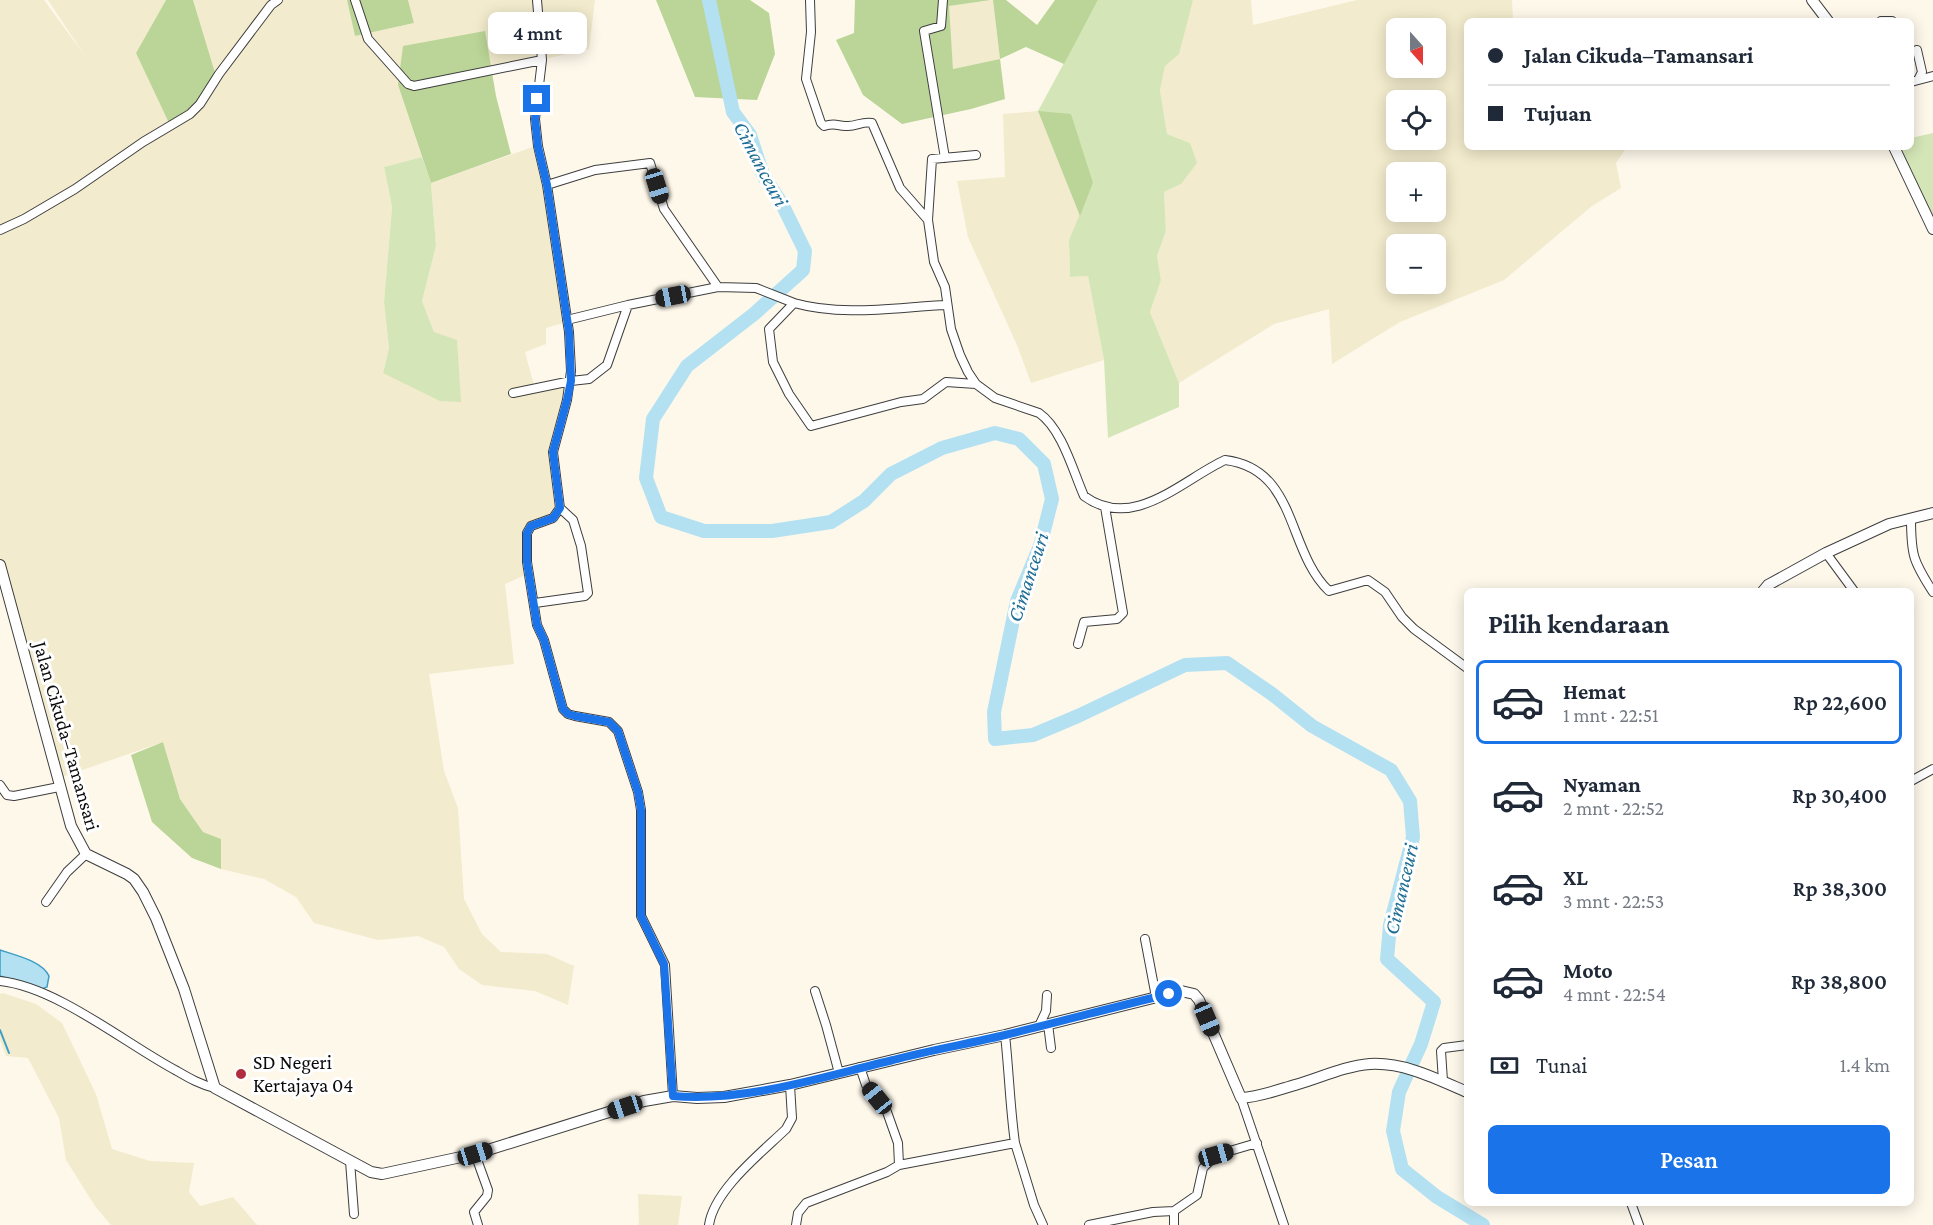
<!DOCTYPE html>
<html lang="id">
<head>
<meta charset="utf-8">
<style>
  body { margin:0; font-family:"Crimson Pro",serif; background:#f2f2f3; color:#1f2937; height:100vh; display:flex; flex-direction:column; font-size:22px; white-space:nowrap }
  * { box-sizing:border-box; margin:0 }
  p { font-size:20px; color:#747a83 }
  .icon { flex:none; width:33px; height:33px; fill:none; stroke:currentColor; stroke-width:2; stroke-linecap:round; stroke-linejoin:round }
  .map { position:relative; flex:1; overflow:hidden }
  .sheet { position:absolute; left:1464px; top:588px; width:450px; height:618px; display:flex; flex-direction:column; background:#fff; border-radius:9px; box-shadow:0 3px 15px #0003 }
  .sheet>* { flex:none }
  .top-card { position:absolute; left:1464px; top:18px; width:450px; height:132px; border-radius:9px; box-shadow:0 3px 15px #0003; display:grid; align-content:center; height:132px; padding:0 24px; background:#fff }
  .needle { width:39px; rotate:159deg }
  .buttons { position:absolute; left:1386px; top:18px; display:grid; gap:12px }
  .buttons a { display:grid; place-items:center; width:60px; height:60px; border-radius:9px; background:#fff; box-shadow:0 3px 15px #0003; font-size:30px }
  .end { position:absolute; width:27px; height:27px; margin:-14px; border:8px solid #1a73e8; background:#fff; box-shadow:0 0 0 3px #fff }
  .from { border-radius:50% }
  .bubble { position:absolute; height:42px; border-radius:9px; background:#fff; box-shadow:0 3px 15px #0003; font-size:20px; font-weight:600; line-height:42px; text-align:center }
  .car { position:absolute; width:18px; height:36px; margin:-18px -9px; border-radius:8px; box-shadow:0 0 4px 2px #0007; background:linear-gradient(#222 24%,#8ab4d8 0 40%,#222 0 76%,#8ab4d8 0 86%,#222 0) }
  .top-card b { display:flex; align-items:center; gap:21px; height:57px; font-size:22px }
  .top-card b+b { border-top:2px solid #e0e1e3 }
  .top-card i { width:15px; height:15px; background:#1f2937 }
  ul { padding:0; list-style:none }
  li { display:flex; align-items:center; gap:18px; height:84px; margin:0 12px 9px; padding:0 12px; border:3px solid transparent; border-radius:9px }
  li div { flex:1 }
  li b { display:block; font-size:22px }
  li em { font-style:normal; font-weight:600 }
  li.active { border-color:#1a73e8 }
  li>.icon { width:54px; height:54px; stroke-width:1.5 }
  h2 { padding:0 24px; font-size:27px; line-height:72px }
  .pay { display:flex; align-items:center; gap:15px; height:66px; padding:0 24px; font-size:22px }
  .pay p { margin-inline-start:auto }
  .primary-button { display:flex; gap:12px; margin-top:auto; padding:12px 24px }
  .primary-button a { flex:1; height:69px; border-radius:9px; background:#1a73e8; color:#fff; font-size:24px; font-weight:600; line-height:69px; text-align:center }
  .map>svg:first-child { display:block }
</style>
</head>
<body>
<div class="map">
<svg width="1933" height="1225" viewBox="0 0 1933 1225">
  <rect width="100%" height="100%" fill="#fef8eb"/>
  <path fill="#f2ebcd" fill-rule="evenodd" d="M 0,0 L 44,0 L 85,56 L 48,0 L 166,0 L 136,53 L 216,76 L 193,0 L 347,0 L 355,36 L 414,23 L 408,0 L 595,0 L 589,49 L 492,71 L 398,85 L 422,157 L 384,167 L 392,207 L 384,302 L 389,348 L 383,372 L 434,332 L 422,301 L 436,246 L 431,183 L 538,145 L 567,322 L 546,328 L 546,344 L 525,352 L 535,389 L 569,382 L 553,446 L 559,514 L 526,528 L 527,574 L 505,584 L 514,664 L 429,674 L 444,771 L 458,808 L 464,899 L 482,934 L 501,952 L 547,954 L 574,966 L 568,1005 L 535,991 L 482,985 L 459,969 L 444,947 L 418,936 L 378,940 L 314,923 L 296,897 L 264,879 L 221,869 L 221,839 L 203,832 L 180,799 L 163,742 L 62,777 L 0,558 Z
    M 993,0 L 1000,59 L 953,69 L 948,6 Z
    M 1193,0 L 1251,0 L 1253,25 L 1357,0 L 1512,0 L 1513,21 L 1467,21 L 1467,147 L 1627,147 L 1616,163 L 1621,188 L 1592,206 L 1504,280 L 1400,322 L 1332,364 L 1329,309 L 1274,324 L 1179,383 L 1150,312 L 1161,280 L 1157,256 L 1166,231 L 1164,192 L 1181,184 L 1190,143 L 1167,134 L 1160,90 L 1165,66 ZM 1396,28 L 1436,28 L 1436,68 L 1396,68 ZM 1396,100 L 1436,100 L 1436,140 L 1396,140 ZM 1396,172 L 1436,172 L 1436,212 L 1396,212 ZM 1396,244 L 1436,244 L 1436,284 L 1396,284 Z
    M 1038,111 L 1080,216 L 1069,240 L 1070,277 L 1088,276 L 1104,360 L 1031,383 L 1017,345 L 968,237 L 957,181 L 1005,177 L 1003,114 Z
    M 3,993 L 36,1004 L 62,1023 L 96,1094 L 112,1149 L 150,1161 L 194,1163 L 189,1192 L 200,1206 L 233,1197 L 257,1225 L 111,1225 L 95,1206 L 66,1160 L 59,1118 L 28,1058 L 6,1056 L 0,1040 L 0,994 Z
    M 638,1194 L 682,1196 L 678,1225 L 639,1225 Z"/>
  <path fill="#d4e6b7" d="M 1098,0 L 1193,0 L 1179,54 L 1165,66 L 1160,90 L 1167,134 L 1190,143 L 1197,163 L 1181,184 L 1164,192 L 1166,231 L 1157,256 L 1161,280 L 1150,312 L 1179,383 L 1179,407 L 1108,438 L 1104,360 L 1088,276 L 1070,277 L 1069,240 L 1093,183 L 1038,111 Z
    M 1933,133 L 1933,222 L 1912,181 L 1900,147 L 1911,147 L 1911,138 Z
    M 422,157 L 431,183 L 436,246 L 422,301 L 434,332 L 457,340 L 461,402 L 440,401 L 383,373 L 389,348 L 384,302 L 392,207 L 384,167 Z"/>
  <path fill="#bad597" d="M 166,0 L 193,0 L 216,76 L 200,101 L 170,125 L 136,53 Z
    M 347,0 L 408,0 L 414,23 L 355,36 Z
    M 656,0 L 750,0 L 769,13 L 775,54 L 757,100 L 695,97 Z
    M 855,0 L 991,0 L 949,6 L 953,69 L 1000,59 L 993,0 L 1006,0 L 1037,25 L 1055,0 L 1098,0 L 1064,64 L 1026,47 L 1000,59 L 1005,99 L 971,109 L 902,124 L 863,95 L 836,40 L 854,33 Z
    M 485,31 L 496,96 L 511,154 L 431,183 L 398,85 L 403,46 Z
    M 1038,111 L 1071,114 L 1093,183 L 1080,216 Z
    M 163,742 L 180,799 L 203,832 L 221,839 L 221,869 L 192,858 L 152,822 L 131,755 Z"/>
  <path fill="#b3e1f2" stroke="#3e9dc5" stroke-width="1.5" d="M 0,950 C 15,955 42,961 49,976 L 47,987 L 42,989 L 0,976 Z"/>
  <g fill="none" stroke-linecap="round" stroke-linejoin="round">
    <path stroke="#3e9dc5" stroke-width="2" d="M 0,1030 L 9,1053"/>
    <path stroke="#b3e1f2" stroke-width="14" d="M 709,0 L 733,112 L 750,135 L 763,175 L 782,204 L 805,251 L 803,270 L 754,314 L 687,366 L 653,419 L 646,478 L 661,517 L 704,531 L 772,531 L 831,522 L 864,501 L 891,474 L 942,448 L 995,433 L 1019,439 L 1044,464 L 1052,499 L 1040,546 L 1017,601 L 994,712 L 995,739 L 1033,735 L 1078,716 L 1185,665 L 1227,663 L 1272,694 L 1312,726 L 1391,770 L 1410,801 L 1413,837 L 1390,925 L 1387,959 L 1434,1002 L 1421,1044 L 1399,1092 L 1393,1131 L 1402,1169 L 1437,1197 L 1483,1225"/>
    <defs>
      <path id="minor" d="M 355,0 L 368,39 L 408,84 L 414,86 L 542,60
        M 537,0 L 542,60 L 535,119 L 538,146 L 547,185 L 569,332 L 571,371 L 567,400 L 553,452 L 560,508 L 553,518 L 531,526 L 527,533 L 527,562 L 537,625 L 544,640 L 563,709 L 568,714 L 575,716 L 609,722 L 618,731 L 638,792 L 641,810 L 641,916 L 665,965 L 673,1096
        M 810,0 L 811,32 L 806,79 L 821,123 L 824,126 C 838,122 837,127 848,126 C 857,126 863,121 872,123 L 900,188 L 928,220
        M 943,0 L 941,26 L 924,31 L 945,158
        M 1881,21 L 1892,21
        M 1917,50 L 1922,72 L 1919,78
        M 1911,82 L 1933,76
        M 976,155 L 932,159 L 928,220 L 934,262 L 945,287 L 951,329 L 960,355 L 968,372 L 976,384 L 995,398 L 1039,413 C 1062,429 1073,471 1084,496 C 1133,532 1182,480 1225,460 C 1298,469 1286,550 1329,591 L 1368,580 L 1385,592 L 1402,617 L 1414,629 L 1467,668
        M 547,185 L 595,170 L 650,163 L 664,209 L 718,287
        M 0,230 L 24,219 L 75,189 L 143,142 L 190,114 L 200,104 L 219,74 L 271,5 L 278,0
        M 947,305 C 897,307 844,317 794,303 L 769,329 L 773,362 L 789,394 L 811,426 L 901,402 L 923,399 L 946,382 L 976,384
        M 567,320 L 628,305 L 718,287 L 756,288 L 794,303
        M 513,393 L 571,381 L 589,379 L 607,365 L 628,305
        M 1911,518 C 1911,555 1913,561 1933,592
        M 1826,553 L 1854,591
        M 535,603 L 585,596 L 588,593 L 581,546 L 573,520 L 560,508
        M 1078,644 L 1084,622 L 1117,619 L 1123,613 L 1105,507
        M 1911,781 L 1933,769
        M 0,785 L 7,795 L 14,796 L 59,787
        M 46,902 L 67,872 L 86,854
        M 1145,939 L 1156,997
        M 0,981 C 57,987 126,1044 177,1071 C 189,1078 201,1085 215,1088
        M 815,991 L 826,1025 L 839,1073
        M 1048,1024 L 1051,1048
        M 1039,1026 L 1046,1011 L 1047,995
        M 1005,1035 C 1009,1071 1010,1107 1015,1143
        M 1443,1081 L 1441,1051 L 1444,1048 L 1467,1045
        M 1241,1098 L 1284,1225
        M 475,1154 L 488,1190 L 487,1196 L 474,1212 L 478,1225
        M 350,1161 L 354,1214
        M 899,1165 L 1015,1143 L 1034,1205 L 1043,1225
        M 1631,1203 L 1639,1225
        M 1174,1211 L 1197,1195 L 1203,1168 L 1216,1155 L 1257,1143
        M 709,1225 C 714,1190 761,1153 786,1129 L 792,1118 L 790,1085
        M 796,1225 L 798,1213 L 806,1203 L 887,1172 L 899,1165 L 898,1143 L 887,1112 L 866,1085 L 860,1067
        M 1089,1225 L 1153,1212 L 1174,1211 L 1174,1225"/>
      <path id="tertiary" d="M 1812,0 L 1828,21
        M 1894,147 L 1933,229
        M 0,565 L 71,826 L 86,854 L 127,874 L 134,879 L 143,892 L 156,918 L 184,989 L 215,1088 L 371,1172 L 382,1174 L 475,1154 L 644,1101 L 673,1096 L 697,1098 L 724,1097 L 790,1085 L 934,1050 L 1005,1035 L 1181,991 L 1194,994 L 1199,1000 L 1241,1098 C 1259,1097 1278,1090 1295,1085 C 1320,1078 1344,1066 1370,1064 C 1404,1062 1437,1079 1467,1092
        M 1763,591 L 1768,585 L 1826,553 L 1889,524 L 1933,513"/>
    </defs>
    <use href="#minor" stroke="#3e3e3e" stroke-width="10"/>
    <use href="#tertiary" stroke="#3e3e3e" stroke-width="12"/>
    <use href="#minor" stroke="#fff" stroke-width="8"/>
    <use href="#tertiary" stroke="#fff" stroke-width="10"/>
  </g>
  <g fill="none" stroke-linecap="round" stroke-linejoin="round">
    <path stroke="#1a73e8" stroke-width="8" d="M 537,99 L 535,119 L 538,147 L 547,185 L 569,332 L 571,381 L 567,400 L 553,452 L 560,508 L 553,518 L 531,526 L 527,533 L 527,562 L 537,625 L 544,640 L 563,709 L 568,714 L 575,716 L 609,722 L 618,731 L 638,792 L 641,810 L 641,916 L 664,964 L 673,1096 C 747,1102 821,1077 893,1060 C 930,1050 968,1044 1005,1035 C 1059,1022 1114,1007 1169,994"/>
  </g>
  <circle fill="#b22c40" stroke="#fff" stroke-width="2" cx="241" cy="1074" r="6"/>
  <g text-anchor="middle" stroke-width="6" stroke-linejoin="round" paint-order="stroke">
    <g font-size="20" fill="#0b0b0b" stroke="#fff">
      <text transform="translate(67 736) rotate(74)" y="7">Jalan Cikuda–Tamansari</text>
    </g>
    <g font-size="20" fill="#0b0b0b" stroke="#fff" text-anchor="start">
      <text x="253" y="1069">SD Negeri<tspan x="253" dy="23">Kertajaya 04</tspan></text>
    </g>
    <g font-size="21" font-style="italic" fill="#1d6d95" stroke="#fff">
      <text transform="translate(761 164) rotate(62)" y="7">Cimanceuri</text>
      <text transform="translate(1028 577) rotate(-72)" y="7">Cimanceuri</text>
      <text transform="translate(1401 889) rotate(-77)" y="7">Cimanceuri</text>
    </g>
  </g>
</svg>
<div class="buttons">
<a><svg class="needle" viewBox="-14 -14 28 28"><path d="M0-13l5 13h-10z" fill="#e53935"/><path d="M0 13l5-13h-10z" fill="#747a83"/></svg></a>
<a><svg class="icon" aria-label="locate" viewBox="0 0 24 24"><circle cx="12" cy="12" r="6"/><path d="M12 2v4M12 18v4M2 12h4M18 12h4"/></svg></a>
<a>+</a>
<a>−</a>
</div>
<i class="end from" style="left:1169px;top:994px"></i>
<i class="end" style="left:537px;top:99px"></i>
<div class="bubble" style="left:488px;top:12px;width:99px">4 mnt</div>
<i class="car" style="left:657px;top:186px;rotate:163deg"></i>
<i class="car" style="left:673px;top:296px;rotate:259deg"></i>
<i class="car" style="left:1207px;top:1019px;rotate:157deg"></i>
<i class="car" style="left:877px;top:1098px;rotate:321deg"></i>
<i class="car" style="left:625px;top:1107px;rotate:252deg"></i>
<i class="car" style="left:475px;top:1154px;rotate:73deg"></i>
<i class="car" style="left:1216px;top:1155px;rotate:74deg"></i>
<div class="top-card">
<b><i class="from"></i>Jalan Cikuda–Tamansari</b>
<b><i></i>Tujuan</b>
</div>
<section class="sheet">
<h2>Pilih kendaraan</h2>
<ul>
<li class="active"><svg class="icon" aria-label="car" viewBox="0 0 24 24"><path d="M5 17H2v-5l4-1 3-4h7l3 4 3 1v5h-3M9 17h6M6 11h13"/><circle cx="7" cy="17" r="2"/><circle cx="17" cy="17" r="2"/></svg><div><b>Hemat</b><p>1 mnt · 22:51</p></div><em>Rp 22,600</em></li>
<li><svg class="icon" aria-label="car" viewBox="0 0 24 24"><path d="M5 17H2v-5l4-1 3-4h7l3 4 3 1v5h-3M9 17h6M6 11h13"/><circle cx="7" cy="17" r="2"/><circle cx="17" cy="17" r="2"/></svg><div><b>Nyaman</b><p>2 mnt · 22:52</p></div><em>Rp 30,400</em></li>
<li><svg class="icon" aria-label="car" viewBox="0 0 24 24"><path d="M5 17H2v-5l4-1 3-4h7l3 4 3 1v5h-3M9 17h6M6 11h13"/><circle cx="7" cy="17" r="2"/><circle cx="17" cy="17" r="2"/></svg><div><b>XL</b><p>3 mnt · 22:53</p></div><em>Rp 38,300</em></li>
<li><svg class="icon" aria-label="car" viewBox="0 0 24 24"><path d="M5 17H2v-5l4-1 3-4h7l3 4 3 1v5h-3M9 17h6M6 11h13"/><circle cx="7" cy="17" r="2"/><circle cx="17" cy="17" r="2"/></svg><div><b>Moto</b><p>4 mnt · 22:54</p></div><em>Rp 38,800</em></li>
</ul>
<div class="pay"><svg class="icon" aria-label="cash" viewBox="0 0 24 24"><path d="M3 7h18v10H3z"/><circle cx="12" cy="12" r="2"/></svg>Tunai<p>1.4 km</p></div>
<div class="primary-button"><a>Pesan</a></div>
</section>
</div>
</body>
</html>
